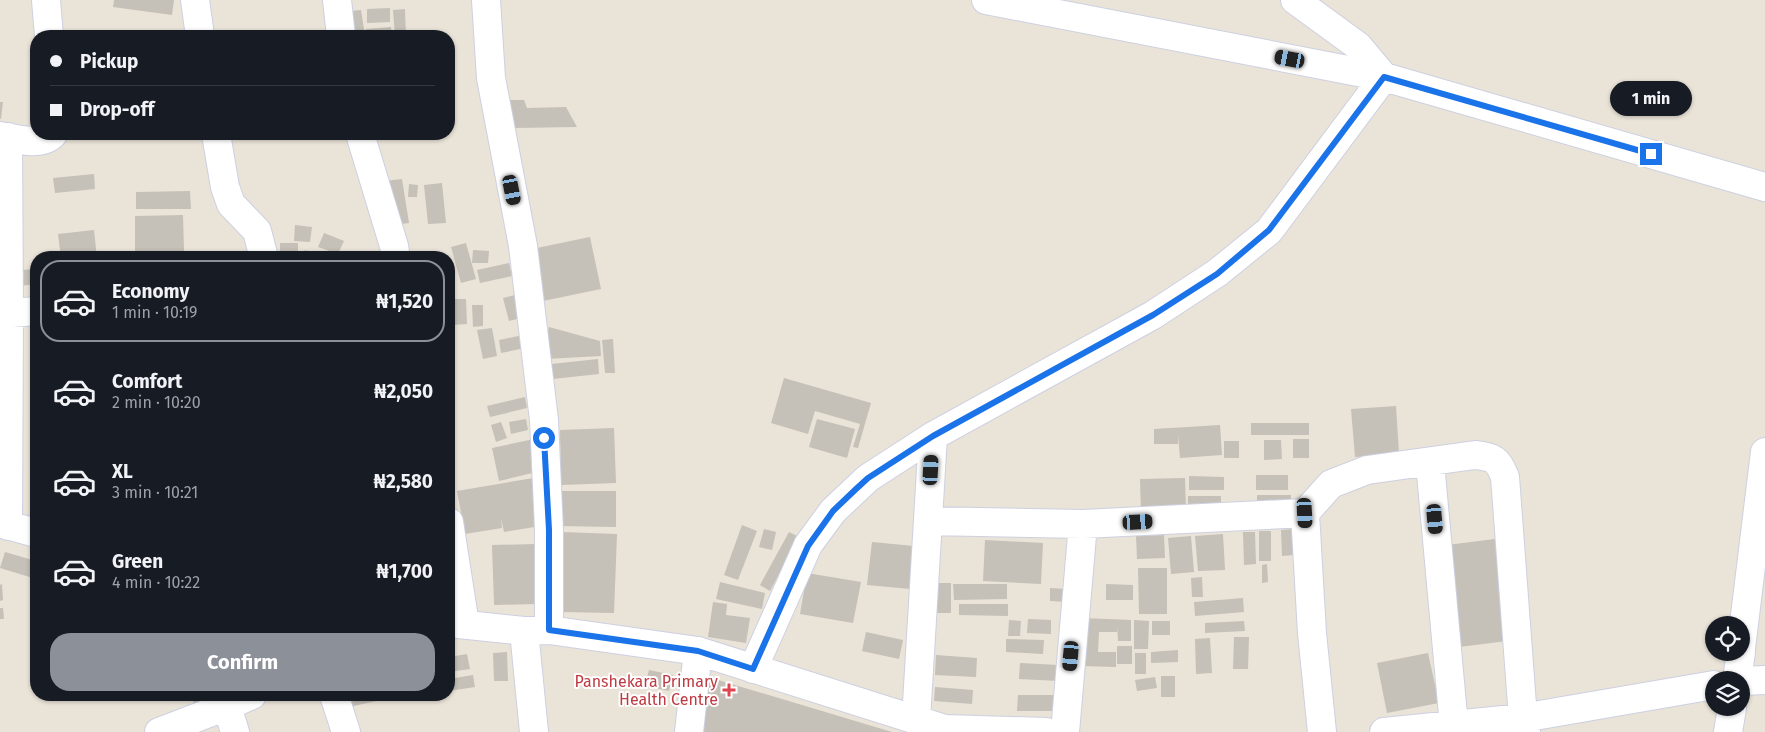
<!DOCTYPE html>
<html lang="en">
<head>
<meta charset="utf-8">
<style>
  body { margin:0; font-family:"Fira Sans",sans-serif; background:#242831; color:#f1f3f6; height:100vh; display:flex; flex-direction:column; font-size:19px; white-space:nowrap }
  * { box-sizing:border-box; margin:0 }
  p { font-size:16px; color:#9ea1a6 }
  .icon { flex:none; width:28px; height:28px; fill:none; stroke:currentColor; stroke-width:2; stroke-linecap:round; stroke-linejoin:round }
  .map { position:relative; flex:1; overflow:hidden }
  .sheet { position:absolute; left:30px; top:251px; width:425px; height:450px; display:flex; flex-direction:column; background:#171b24; border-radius:20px; box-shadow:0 1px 4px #0004 }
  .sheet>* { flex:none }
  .hud { position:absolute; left:30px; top:30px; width:425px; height:110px; border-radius:20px; box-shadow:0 1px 4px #0004; display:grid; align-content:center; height:110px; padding:0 20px; background:#171b24 }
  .buttons { position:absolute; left:1705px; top:616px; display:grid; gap:10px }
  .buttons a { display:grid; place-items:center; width:45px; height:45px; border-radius:50%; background:#171b24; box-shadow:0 1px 4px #0004; font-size:25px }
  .end { position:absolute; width:22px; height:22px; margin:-11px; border:6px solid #1a73e8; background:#fff; box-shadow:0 0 0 2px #fff }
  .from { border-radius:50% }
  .bubble { position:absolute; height:35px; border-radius:18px; background:#171b24; box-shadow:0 1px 4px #0004; font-size:16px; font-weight:700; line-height:35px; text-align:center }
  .car { position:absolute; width:15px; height:30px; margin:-15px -8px; border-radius:6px; box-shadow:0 0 4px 1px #0007; background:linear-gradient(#222 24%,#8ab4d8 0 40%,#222 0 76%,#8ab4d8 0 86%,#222 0) }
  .hud b { display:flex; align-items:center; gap:18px; height:48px; font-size:19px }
  .hud b+b { border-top:1px solid #363941 }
  .hud i { width:12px; height:12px; background:#f1f3f6 }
  ul { padding:9px 0 0; list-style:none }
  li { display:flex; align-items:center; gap:15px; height:82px; margin:0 10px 8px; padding:0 10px; border:2px solid transparent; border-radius:20px }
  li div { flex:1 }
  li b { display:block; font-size:19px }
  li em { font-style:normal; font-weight:700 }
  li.current { border-color:#8c9099 }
  li>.icon { width:45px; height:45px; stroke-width:1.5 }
  .button { display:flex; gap:10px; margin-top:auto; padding:10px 20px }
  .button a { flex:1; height:58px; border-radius:20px; background:#8c9099; color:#fff; font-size:20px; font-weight:700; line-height:58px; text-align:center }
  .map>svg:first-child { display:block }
</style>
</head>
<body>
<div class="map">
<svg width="1765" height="732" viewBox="0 0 1765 732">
  <rect width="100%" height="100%" fill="#eae3d8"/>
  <path fill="#c5c0b8" d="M 114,0 L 174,0 L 172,15 L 113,7 Z
    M 390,8 L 390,22 L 367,23 L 367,9 Z
    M 405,9 L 406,36 L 395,36 L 393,10 Z
    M 361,10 L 365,36 L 355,36 L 351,11 Z
    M 391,27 L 392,36 L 366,36 L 366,29 Z
    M 509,100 L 524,100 L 527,108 L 566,107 L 577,127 L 514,128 Z
    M 0,102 L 3,102 L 1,119 L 0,119 Z
    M 94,174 L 95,189 L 55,193 L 53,178 Z
    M 402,179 L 409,223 L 393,225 L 385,181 Z
    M 442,183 L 446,223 L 428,224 L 424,185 Z
    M 409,184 L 418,185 L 417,197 L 408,197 Z
    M 190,191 L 191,209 L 136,209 L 136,192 Z
    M 183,215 L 184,252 L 135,253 L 135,216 Z
    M 295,225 L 312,227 L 310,242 L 294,241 Z
    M 94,230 L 97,258 L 61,258 L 58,234 Z
    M 324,233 L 344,241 L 338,254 L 318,247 Z
    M 590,237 L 601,289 L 543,301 L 532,249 Z
    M 280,243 L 298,243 L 298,258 L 280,258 Z
    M 466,243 L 476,279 L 461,283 L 451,247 Z
    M 305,250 L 324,257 L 324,258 L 302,258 Z
    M 473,250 L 489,251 L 488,263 L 472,263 Z
    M 509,263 L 512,276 L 480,283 L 477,270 Z
    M 36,269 L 36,284 L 20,286 L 19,270 Z
    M 519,294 L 525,317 L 509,321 L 503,298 Z
    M 451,299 L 466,299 L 467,324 L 452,325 Z
    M 472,305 L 483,305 L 483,326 L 473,327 Z
    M 549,327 L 600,341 L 601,356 L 546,359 L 544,344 Z
    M 492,328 L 497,356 L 483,359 L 477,330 Z
    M 523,335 L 525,348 L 501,353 L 499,340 Z
    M 613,339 L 615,373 L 605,373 L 602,340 Z
    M 598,359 L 599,374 L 553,379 L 551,364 Z
    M 784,378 L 871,403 L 858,448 L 853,447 L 860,424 L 815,411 L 808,434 L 771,423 Z
    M 525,397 L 527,408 L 490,417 L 487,406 Z
    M 1396,406 L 1399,454 L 1355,457 L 1351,409 Z
    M 526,419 L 528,430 L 511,434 L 509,422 Z
    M 817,419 L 855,429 L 847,458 L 809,447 Z
    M 501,422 L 507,438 L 496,442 L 491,425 Z
    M 1251,423 L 1309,423 L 1309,435 L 1251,435 Z
    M 1220,425 L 1222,455 L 1180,458 L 1178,434 L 1178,444 L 1154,444 L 1154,429 Z
    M 614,428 L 616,483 L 561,485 L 560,430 Z
    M 534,439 L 541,471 L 499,481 L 492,448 Z
    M 1293,439 L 1309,439 L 1309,458 L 1293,458 Z
    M 1264,440 L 1281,440 L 1282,459 L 1264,460 Z
    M 1224,441 L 1239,441 L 1239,458 L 1224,458 Z
    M 1256,475 L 1288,475 L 1288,490 L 1256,490 Z
    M 1189,476 L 1224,477 L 1224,490 L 1189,490 Z
    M 539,477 L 547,525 L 504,532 L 501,518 L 502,528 L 465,534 L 457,491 Z
    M 1185,478 L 1186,510 L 1141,512 L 1140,479 Z
    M 558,491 L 616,491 L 616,527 L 558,526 Z
    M 1257,495 L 1291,495 L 1291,508 L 1257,508 Z
    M 1188,496 L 1221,496 L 1221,510 L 1188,510 Z
    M 742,525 L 757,531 L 738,580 L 724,575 Z
    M 764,529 L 776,532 L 772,550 L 759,547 Z
    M 1293,529 L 1294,555 L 1282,556 L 1281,530 Z
    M 1259,531 L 1271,531 L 1271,561 L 1259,561 Z
    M 561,532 L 617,534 L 614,613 L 559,612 Z
    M 789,532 L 799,537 L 770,591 L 760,585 Z
    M 1243,532 L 1255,532 L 1256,564 L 1244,565 Z
    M 1223,534 L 1225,570 L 1198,571 L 1195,536 Z
    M 1164,535 L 1165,558 L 1137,559 L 1136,536 Z
    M 1191,536 L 1194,572 L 1171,574 L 1168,538 Z
    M 1495,539 L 1507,641 L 1459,647 L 1447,545 Z
    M 985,540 L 1043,543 L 1041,584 L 983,581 Z
    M 872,542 L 914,546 L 910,589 L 867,585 Z
    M 535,544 L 536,604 L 494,605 L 492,545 Z
    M 5,552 L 36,561 L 36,579 L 0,568 Z
    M 1267,564 L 1268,582 L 1262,583 L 1262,565 Z
    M 1138,568 L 1167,568 L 1167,614 L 1139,614 Z
    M 807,573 L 861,582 L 853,623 L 800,614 Z
    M 1202,577 L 1203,597 L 1192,597 L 1191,578 Z
    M 720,582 L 765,593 L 762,609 L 716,599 Z
    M 937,583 L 951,583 L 951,613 L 937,613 Z
    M 2,584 L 3,600 L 0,601 L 0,585 Z
    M 953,584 L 1007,584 L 1007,599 L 954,600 Z
    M 1106,584 L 1133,585 L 1133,600 L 1106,600 Z
    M 1050,588 L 1067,589 L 1067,602 L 1050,601 Z
    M 1243,598 L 1244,612 L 1195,616 L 1194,602 Z
    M 713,602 L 727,604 L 726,615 L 750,618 L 746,643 L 708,637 Z
    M 959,604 L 1008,604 L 1008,616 L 959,615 Z
    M 0,608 L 3,608 L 4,619 L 0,619 Z
    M 1082,618 L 1131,620 L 1131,641 L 1118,641 L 1117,625 L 1117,632 L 1099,632 L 1098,652 L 1116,652 L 1116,667 L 1081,666 Z
    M 1028,619 L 1051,620 L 1051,634 L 1027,633 Z
    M 1009,620 L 1021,621 L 1020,636 L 1008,636 Z
    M 1134,620 L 1149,621 L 1148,649 L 1134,649 Z
    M 1152,621 L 1170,621 L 1170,635 L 1152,635 Z
    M 1244,621 L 1245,631 L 1205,633 L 1205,623 Z
    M 866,632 L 903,640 L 899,659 L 862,651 Z
    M 1234,637 L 1249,637 L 1248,669 L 1233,669 Z
    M 1210,638 L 1212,673 L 1196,674 L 1195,639 Z
    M 1006,639 L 1044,640 L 1043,654 L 1006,652 Z
    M 1117,646 L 1132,646 L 1132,664 L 1117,664 Z
    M 1178,650 L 1178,662 L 1151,663 L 1151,652 Z
    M 507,652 L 508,681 L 494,681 L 493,653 Z
    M 1135,653 L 1146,653 L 1146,674 L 1135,674 Z
    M 1428,653 L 1439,703 L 1387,713 L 1377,663 Z
    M 467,654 L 470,669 L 449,672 L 449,657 Z
    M 936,655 L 977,658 L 976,677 L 935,675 Z
    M 1020,663 L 1059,665 L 1059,681 L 1019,679 Z
    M 649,670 L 673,675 L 669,691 L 645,686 Z
    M 473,675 L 475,687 L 449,691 L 449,679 Z
    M 705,676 L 892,732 L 704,732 L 702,705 Z
    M 1161,676 L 1175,676 L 1175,697 L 1161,697 Z
    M 1155,677 L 1157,688 L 1137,691 L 1135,680 Z
    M 935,687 L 973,690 L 972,704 L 934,701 Z
    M 192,695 L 234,695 L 195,709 Z
    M 346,695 L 395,695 L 395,697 L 349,707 Z
    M 1018,695 L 1053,695 L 1053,711 L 1017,711 Z"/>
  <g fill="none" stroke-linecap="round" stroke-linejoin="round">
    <defs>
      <path id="minor" d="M 46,0 L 49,36
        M 195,0 L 200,36
        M 337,0 L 341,36
        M 486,0 L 491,78 L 523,246 L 544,420 L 549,530 L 549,630
        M 986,0 L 1384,77 L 1765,187
        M 216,134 L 225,187 L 231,204 L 257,231 L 264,258
        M 360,134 L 394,246 L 396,258
        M 0,136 C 16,139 41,147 53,134
        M 8,137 L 9,313 L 8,526
        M 0,314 L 36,311
        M 1430,463 L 1454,726
        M 928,521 L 1083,524 L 1305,513
        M 449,522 L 465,625
        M 0,523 L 36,533
        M 449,623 L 524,631 L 549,630 L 698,651 L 945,729 L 1046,732
        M 524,631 L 534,732
        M 1741,648 L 1765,452
        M 753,669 L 808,545 L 833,511 L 868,478 L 933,436 L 1153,315 L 1217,273 L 1269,231 L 1384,77 L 1358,46 L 1295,0
        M 1737,680 L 1741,652
        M 1741,681 L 1765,680
        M 334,695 L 346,732
        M 227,706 L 235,732
        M 916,720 L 933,436
        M 159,732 L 227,706 L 252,695
        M 689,732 L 698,651
        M 1065,732 L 1083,524
        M 1322,732 L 1312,633 L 1305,513 L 1331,484 L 1367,470 L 1475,455 C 1495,457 1498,460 1505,477 L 1523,718 L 1526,732
        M 1384,732 L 1523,718 L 1714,685
        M 1728,732 L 1732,708"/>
    </defs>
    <use href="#minor" stroke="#cdd0e1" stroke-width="30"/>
    <use href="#minor" stroke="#fff" stroke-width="28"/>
  </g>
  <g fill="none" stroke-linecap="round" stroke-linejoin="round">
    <path stroke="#1a73e8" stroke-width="6" d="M 544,438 L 549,530 L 549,630 L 698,651 L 753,669 L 808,546 L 833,511 L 856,489 L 868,478 L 933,436 L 1153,315 L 1217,274 L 1269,230 L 1384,77 L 1651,154"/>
  </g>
  <path fill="#e0444e" stroke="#fff" stroke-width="2" d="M726.5 682.5h5v5h5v5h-5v5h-5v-5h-5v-5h5z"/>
  <g text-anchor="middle" stroke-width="4" stroke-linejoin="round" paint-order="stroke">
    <g font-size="16" fill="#be3a42" stroke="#fff" text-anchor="end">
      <text x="718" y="687">Panshekara Primary<tspan x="718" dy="18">Health Centre</tspan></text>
    </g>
  </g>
</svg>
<div class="buttons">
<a><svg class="icon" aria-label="locate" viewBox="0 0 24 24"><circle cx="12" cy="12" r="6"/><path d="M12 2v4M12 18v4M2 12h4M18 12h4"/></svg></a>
<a><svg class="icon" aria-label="layers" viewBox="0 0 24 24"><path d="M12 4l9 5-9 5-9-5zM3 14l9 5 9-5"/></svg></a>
</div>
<i class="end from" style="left:544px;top:438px"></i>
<i class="end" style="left:1651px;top:154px"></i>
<div class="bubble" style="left:1610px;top:81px;width:82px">1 min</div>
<i class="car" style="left:1290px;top:59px;rotate:281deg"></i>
<i class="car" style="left:512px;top:190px;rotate:169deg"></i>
<i class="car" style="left:931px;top:470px;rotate:3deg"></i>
<i class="car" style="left:1305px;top:513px;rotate:177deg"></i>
<i class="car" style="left:1435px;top:519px;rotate:175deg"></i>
<i class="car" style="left:1138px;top:522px;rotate:87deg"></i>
<i class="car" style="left:1071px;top:656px;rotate:185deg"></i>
<div class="hud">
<b><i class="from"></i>Pickup</b>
<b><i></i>Drop-off</b>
</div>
<section class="sheet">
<ul>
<li class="current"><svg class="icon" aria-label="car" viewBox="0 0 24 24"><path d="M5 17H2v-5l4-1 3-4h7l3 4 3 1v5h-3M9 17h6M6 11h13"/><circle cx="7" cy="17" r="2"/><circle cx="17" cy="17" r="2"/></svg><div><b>Economy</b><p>1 min · 10:19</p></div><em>₦1,520</em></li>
<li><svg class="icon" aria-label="car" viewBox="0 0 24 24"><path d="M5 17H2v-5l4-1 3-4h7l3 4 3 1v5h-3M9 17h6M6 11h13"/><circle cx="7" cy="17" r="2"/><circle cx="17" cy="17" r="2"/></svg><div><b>Comfort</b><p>2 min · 10:20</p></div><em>₦2,050</em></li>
<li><svg class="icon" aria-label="car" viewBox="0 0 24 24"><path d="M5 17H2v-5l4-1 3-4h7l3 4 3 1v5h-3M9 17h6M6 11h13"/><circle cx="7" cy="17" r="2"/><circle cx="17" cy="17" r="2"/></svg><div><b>XL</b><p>3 min · 10:21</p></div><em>₦2,580</em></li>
<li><svg class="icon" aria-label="car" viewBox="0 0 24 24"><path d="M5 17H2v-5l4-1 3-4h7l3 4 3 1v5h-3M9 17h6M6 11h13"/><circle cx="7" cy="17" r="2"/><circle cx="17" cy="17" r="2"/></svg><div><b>Green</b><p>4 min · 10:22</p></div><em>₦1,700</em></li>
</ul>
<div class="button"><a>Confirm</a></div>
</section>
</div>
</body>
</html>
